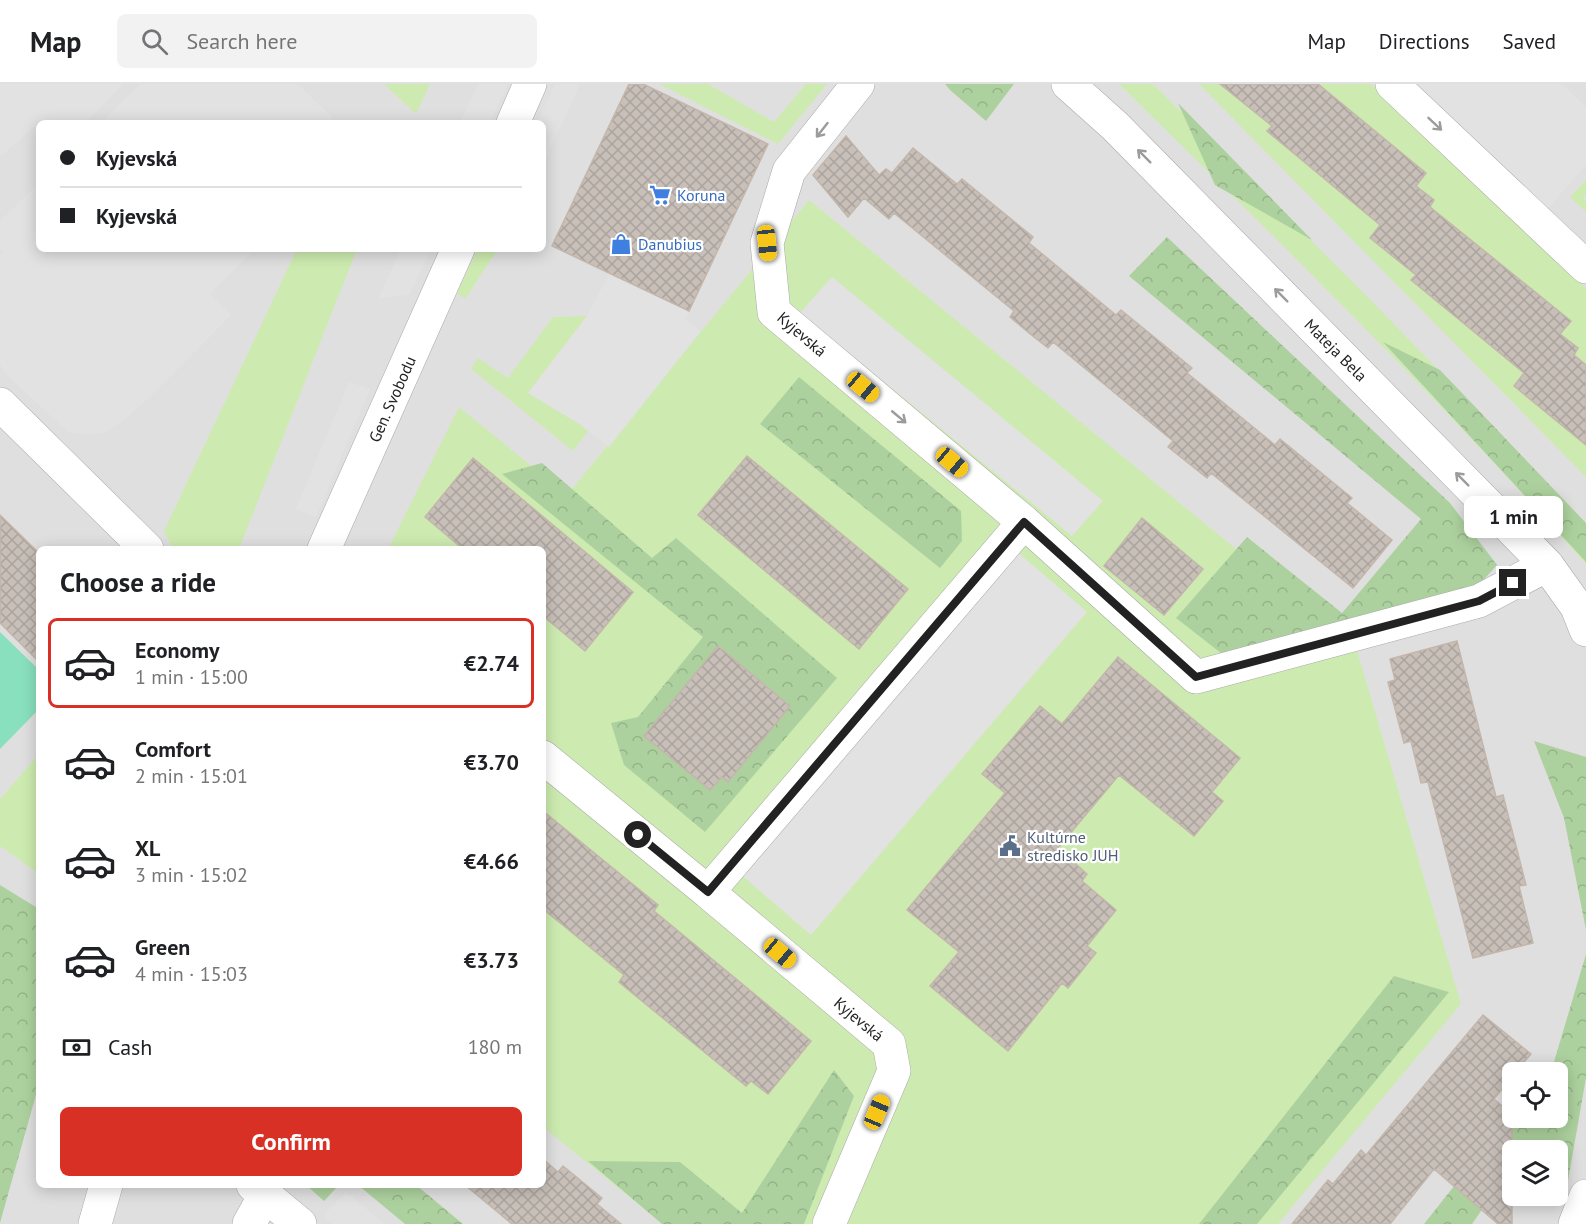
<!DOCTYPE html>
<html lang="en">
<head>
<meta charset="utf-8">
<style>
  body { margin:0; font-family:"PT Sans",sans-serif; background:#f2f2f2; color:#202124; height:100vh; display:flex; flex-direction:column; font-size:22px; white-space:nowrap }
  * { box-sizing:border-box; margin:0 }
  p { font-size:20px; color:#757577 }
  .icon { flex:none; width:33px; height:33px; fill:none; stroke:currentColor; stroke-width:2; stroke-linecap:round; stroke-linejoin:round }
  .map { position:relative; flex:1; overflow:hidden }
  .sheet { position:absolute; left:36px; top:462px; width:510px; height:642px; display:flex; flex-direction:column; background:#fff; border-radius:9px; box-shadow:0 3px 15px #0003 }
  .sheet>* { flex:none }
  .guide { position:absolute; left:36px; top:36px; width:510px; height:132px; border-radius:9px; box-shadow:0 3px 15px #0003; display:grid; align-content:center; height:132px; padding:0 24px; background:#fff }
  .controls { position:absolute; left:1502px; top:978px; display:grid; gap:12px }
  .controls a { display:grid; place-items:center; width:66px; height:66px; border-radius:9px; background:#fff; box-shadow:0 3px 15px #0003; font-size:30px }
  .end { position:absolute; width:27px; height:27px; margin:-14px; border:8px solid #222; background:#fff; box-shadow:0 0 0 3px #fff }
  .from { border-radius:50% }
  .bubble { position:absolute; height:42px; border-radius:9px; background:#fff; box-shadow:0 3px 15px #0003; font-size:20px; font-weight:700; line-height:42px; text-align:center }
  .car { position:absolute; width:18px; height:36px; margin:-18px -9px; border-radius:8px; box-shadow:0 0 4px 2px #0007; background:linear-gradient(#f5c518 24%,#345 0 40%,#f5c518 0 76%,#345 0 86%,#f5c518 0) }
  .guide b { display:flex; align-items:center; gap:21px; height:57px; font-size:22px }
  .guide b+b { border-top:2px solid #e0e0e0 }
  .guide i { width:15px; height:15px; background:#202124 }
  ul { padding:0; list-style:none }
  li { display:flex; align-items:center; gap:18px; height:90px; margin:0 12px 9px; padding:0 12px; border:3px solid transparent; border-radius:9px }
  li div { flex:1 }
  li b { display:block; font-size:22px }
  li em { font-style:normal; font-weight:700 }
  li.on { border-color:#d93025 }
  li>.icon { width:54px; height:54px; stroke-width:1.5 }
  h2 { padding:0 24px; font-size:27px; line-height:72px }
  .pay { display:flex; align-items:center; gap:15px; height:66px; padding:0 24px; font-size:22px }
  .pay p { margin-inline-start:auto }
  .cta { display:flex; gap:12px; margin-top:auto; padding:12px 24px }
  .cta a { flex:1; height:69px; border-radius:9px; background:#d93025; color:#fff; font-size:24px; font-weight:700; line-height:69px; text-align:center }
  header { display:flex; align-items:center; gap:36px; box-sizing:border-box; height:84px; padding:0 30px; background:#fff; border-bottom:2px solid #e0e0e0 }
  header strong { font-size:28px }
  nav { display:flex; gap:33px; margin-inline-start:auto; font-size:21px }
  .search { width:420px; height:54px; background:#f2f2f2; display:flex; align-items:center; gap:15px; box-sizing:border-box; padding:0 21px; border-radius:9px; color:#757577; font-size:22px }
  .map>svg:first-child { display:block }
</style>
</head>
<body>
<header>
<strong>Map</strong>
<div class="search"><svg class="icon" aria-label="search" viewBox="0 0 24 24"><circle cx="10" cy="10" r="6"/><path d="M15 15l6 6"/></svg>Search here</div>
<nav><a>Map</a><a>Directions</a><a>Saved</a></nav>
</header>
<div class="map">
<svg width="1586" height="1140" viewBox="0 0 1586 1140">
  <defs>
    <pattern id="forest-crowns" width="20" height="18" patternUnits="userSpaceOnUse" patternTransform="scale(1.5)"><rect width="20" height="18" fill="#add19e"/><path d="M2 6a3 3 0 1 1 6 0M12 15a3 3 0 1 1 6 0" fill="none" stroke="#95b388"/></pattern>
    <pattern id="building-cross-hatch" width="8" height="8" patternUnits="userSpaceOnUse" patternTransform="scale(1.5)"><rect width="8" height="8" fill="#c7bfb8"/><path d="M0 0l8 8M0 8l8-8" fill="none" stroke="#aba49e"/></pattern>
  </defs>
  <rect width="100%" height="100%" fill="#f2efe9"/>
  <path fill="#e0dfdf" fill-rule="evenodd" d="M 0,0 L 1586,0 L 1586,1140 L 0,1140 ZM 39,39 L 543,39 L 543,165 L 39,165 ZM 39,465 L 543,465 L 543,1101 L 39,1101 ZM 1512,988 L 1557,988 L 1557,1034 L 1512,1034 ZM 1512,1066 L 1557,1066 L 1557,1112 L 1512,1112 Z"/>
  <path fill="#cdebb0" d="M 384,0 L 430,0 L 416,30 Z
    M 659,0 L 708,0 L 774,38 L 806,0 L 827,0 L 778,60 Z
    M 1119,0 L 1153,0 L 1362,207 L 1586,439 L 1586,480 C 1438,313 1278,156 1119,0 Z
    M 1199,0 L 1371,0 L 1586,204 L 1586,393 Z
    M 1586,96 L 1586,111 L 1583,114 L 1586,117 L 1586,128 L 1570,113 Z
    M 809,116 L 1356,563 L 1461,920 L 1278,1140 L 663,1140 L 543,1043 L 543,465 L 388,465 L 459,323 L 567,411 Z
    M 297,165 L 357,165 L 239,465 L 176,465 L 171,461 L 164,447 Z
    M 478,165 L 498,165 L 465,215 L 457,209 Z
    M 587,232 L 528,309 L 589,346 L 573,367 L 471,285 L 478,274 L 508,294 L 553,233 Z
    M 39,670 L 39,790 L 0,762 L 0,715 Z"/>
  <path fill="url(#forest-crowns)" d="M 945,0 L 1014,0 L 986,37 L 950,6 Z
    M 1178,19 L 1312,156 L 1215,101 Z
    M 1167,153 L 1450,419 L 1497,481 L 1479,501 L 1226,573 L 1176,534 L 1247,453 L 1342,529 L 1421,435 L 1129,192 Z
    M 1383,258 L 1440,286 L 1586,439 L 1586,478 Z
    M 799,293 L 961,427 L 962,457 L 940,484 L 760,340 Z
    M 542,379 L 652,474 L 676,454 L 837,594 L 705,748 L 624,681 L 611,639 L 638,633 L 703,553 L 502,390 Z
    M 1534,657 L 1586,673 L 1586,846 L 1564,734 Z
    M 0,801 L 39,825 L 39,1000 L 0,1139 Z
    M 1586,870 L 1586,994 L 1566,1108 L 1557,1101 L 1557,1066 L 1512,1066 L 1512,1083 L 1472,1140 L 1424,1140 L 1512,1029 L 1512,1034 L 1557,1034 L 1557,988 L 1551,988 Z
    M 1394,892 L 1449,908 L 1257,1140 L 1199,1140 Z
    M 834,986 L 854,1012 L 804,1140 L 662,1140 L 588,1077 L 680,1078 L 742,1129 Z
    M 306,1101 L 339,1101 L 324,1117 Z
    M 358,1101 L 416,1101 L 463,1140 L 405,1140 Z"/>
  <path fill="#88e0be" d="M 0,548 L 39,586 L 39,625 L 0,665 Z"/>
  <path fill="#e2e2e2" d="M 0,0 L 123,0 L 85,39 L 39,39 L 39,41 L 37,40 L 0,73 Z
    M 140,0 L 298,0 L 333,34 L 328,39 L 100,39 Z
    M 478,0 L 508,0 L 490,39 L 460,39 Z
    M 555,0 L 580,0 L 543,81 L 543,39 L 537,39 Z
    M 1400,0 L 1562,0 L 1586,23 L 1586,81 L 1538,136 Z
    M 39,99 L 39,165 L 255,165 L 210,210 L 231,231 L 154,309 L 123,337 L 104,349 L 87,351 L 68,348 L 6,290 L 0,281 L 0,171 L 3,168 L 0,164 L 0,137 Z
    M 401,165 L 431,165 L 410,210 L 378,215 Z
    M 610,189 L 682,223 L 689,228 L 685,235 L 701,247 L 609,363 L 578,339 L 528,309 L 587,232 Z
    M 832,193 L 1103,417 L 1072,452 L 800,229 Z
    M 349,298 L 370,305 L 316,433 L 296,425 Z
    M 1015,466 L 1087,528 L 811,851 L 739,789 Z
    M 346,1108 L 384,1140 L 332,1140 L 323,1132 Z"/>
  <path fill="url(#building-cross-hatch)" stroke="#c4b6ab" stroke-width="1.5" d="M 629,0 L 643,0 L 768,60 L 689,227 L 552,162 Z
    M 1220,0 L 1318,0 L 1426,89 L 1416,102 L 1434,116 L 1430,123 L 1571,237 L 1560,250 L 1578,264 L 1574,271 L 1586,281 L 1586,361 L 1514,302 L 1524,289 L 1411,196 L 1416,191 L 1370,154 L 1380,141 L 1267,47 L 1272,42 Z
    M 846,52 L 879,91 L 886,85 L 892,89 L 913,64 L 957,100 L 962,95 L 1033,153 L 1029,159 L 1116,231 L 1121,226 L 1192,284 L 1187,289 L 1275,361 L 1280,355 L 1352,414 L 1347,419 L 1392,456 L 1353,504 L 1211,389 L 1207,394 L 1168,363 L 1173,357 L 1053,258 L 1048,264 L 1029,249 L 1010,233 L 1014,227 L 894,129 L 889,135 L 864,114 L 848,133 L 813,91 Z
    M 747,372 L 908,505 L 859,565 L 698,431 Z
    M 473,374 L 633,508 L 585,567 L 543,532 L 543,465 L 463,465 L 425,433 Z
    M 0,431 L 39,469 L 39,578 L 0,539 Z
    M 1142,434 L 1203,485 L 1164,531 L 1104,482 Z
    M 1457,557 L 1496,713 L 1503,711 L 1526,801 L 1519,802 L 1533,859 L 1473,874 L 1428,698 L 1421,699 L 1411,657 L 1404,659 L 1388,598 L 1395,596 L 1390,575 Z
    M 718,562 L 790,622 L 728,698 L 722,693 L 710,706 L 644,652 Z
    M 1118,573 L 1240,674 L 1212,708 L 1223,717 L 1194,752 L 1119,691 L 1058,764 L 1087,790 L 1082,797 L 1116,826 L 1087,862 L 1096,869 L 1068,904 L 1062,899 L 1008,967 L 930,902 L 959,868 L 907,826 L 1005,709 L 982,690 L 1040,622 L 1062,640 Z
    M 543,727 L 658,821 L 654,827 L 811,957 L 768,1010 L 751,997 L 746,1002 L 681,949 L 619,898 L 624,891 L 543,825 Z
    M 1483,931 L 1531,970 L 1515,988 L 1512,988 L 1512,993 L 1494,1015 L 1512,1030 L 1512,1140 L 1498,1140 L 1434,1085 L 1390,1140 L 1292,1140 L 1328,1096 L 1333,1100 L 1361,1066 L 1366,1071 Z
    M 543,1075 L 558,1088 L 563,1082 L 602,1114 L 597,1120 L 621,1140 L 512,1140 L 465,1101 L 543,1101 Z"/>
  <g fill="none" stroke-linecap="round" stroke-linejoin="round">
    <defs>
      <path id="street" d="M 858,0 L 789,87 L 767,159 L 774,228 L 1024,438 L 1196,593 L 1479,517 L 1547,481
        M 1068,0 L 1115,42 L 1547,481 L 1577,523 L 1586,546
        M 1392,0 L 1586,183
        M 513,39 L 530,0
        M 0,320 L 147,465
        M 324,465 L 458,165
        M 543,673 L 708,808
        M 253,1101 L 300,1140
        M 95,1140 L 106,1101
        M 249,1140 L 265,1111
        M 829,1140 L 894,987 L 889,960 L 708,808 L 1024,438
        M 1575,1140 L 1586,1112"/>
    </defs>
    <use href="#street" stroke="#a9a9a9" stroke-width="34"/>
    <use href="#street" stroke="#fff" stroke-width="33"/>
  </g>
  <defs><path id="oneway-shaft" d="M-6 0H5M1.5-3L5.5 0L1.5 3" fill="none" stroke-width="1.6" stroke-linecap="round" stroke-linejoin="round" transform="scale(1.5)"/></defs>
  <g stroke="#9c9c9c">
    <use href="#oneway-shaft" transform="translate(1435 40) rotate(43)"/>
    <use href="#oneway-shaft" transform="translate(822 46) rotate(128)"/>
    <use href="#oneway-shaft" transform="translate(1144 72) rotate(-135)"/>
    <use href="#oneway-shaft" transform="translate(1281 211) rotate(-135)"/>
    <use href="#oneway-shaft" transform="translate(899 333) rotate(40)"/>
    <use href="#oneway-shaft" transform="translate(1462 395) rotate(-135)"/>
  </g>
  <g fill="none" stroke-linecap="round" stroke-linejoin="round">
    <path stroke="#222" stroke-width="8" d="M 638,751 L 708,808 L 1024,438 L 1196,593 L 1479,517 L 1513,499"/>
  </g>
  <defs>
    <symbol id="supermarket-bare" viewBox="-9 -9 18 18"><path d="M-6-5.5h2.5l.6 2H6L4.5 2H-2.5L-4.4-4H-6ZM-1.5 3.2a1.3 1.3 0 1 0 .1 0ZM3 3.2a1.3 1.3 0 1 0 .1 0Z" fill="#3f7fe0" stroke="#fff" stroke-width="2.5" paint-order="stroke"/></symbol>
    <symbol id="shop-bare" viewBox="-9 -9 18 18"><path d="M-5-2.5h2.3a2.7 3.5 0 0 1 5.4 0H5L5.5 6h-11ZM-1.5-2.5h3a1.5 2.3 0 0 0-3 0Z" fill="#3f7fe0" stroke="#fff" stroke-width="2.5" paint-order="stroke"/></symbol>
    <symbol id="civic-bare" viewBox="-9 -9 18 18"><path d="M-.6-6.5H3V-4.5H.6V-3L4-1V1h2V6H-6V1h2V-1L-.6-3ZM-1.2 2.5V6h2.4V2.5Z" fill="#5c6f8a" stroke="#fff" stroke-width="2.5" paint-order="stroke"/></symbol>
  </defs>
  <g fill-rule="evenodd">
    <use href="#supermarket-bare" x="645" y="96" width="30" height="30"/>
    <use href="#shop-bare" x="606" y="145" width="30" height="30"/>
    <use href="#civic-bare" x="995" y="747" width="30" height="30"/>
  </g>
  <g text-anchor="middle" stroke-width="4.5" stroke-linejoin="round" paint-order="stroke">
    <g font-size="16" fill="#366cbe" stroke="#fff" text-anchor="start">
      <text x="677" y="117">Koruna</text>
      <text x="638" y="166">Danubius</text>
    </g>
    <g font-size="16" fill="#222" stroke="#fff">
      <text transform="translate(802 250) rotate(41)" y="6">Kyjevská</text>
      <text transform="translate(1336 266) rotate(45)" y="6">Mateja Bela</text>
      <text transform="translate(392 315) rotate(-66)" y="6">Gen. Svobodu</text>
      <text transform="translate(859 935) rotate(40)" y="6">Kyjevská</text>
    </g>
    <g font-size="16" fill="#4e5e75" stroke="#fff" text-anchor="start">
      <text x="1027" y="759">Kultúrne<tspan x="1027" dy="18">stredisko JUH</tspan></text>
    </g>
  </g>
</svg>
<div class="controls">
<a><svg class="icon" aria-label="locate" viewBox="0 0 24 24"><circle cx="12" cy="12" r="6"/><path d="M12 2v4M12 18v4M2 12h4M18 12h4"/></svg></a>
<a><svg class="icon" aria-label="layers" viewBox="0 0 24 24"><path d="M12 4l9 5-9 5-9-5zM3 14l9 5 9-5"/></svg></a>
</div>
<i class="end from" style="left:638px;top:751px"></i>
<i class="end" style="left:1513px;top:499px"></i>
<div class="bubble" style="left:1464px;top:412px;width:99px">1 min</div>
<i class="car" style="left:767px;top:159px;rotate:174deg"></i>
<i class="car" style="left:863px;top:303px;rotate:130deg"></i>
<i class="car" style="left:952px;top:378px;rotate:130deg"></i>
<i class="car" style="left:780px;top:869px;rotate:130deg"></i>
<i class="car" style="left:877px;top:1028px;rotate:23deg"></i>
<div class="guide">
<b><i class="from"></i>Kyjevská</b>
<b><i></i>Kyjevská</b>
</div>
<section class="sheet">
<h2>Choose a ride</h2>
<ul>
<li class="on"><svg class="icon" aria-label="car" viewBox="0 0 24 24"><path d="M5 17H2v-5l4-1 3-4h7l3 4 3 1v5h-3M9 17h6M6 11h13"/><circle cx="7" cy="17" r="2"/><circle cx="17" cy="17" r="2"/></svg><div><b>Economy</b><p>1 min · 15:00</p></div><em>€2.74</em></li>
<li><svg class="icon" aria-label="car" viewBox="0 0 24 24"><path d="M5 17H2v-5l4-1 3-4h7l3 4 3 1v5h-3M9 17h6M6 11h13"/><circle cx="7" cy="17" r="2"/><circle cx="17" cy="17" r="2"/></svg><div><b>Comfort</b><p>2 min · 15:01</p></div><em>€3.70</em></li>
<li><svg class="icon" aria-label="car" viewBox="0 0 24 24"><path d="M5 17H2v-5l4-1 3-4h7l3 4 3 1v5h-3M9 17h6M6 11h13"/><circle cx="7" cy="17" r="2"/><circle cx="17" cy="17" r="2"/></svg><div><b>XL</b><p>3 min · 15:02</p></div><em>€4.66</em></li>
<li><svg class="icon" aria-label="car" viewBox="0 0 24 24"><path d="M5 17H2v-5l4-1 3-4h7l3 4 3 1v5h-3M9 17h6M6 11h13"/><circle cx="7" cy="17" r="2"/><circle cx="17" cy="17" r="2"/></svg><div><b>Green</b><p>4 min · 15:03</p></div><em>€3.73</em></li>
</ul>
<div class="pay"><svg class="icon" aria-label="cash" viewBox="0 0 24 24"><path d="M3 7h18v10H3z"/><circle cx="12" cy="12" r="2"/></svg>Cash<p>180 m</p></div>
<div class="cta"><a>Confirm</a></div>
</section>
</div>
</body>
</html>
